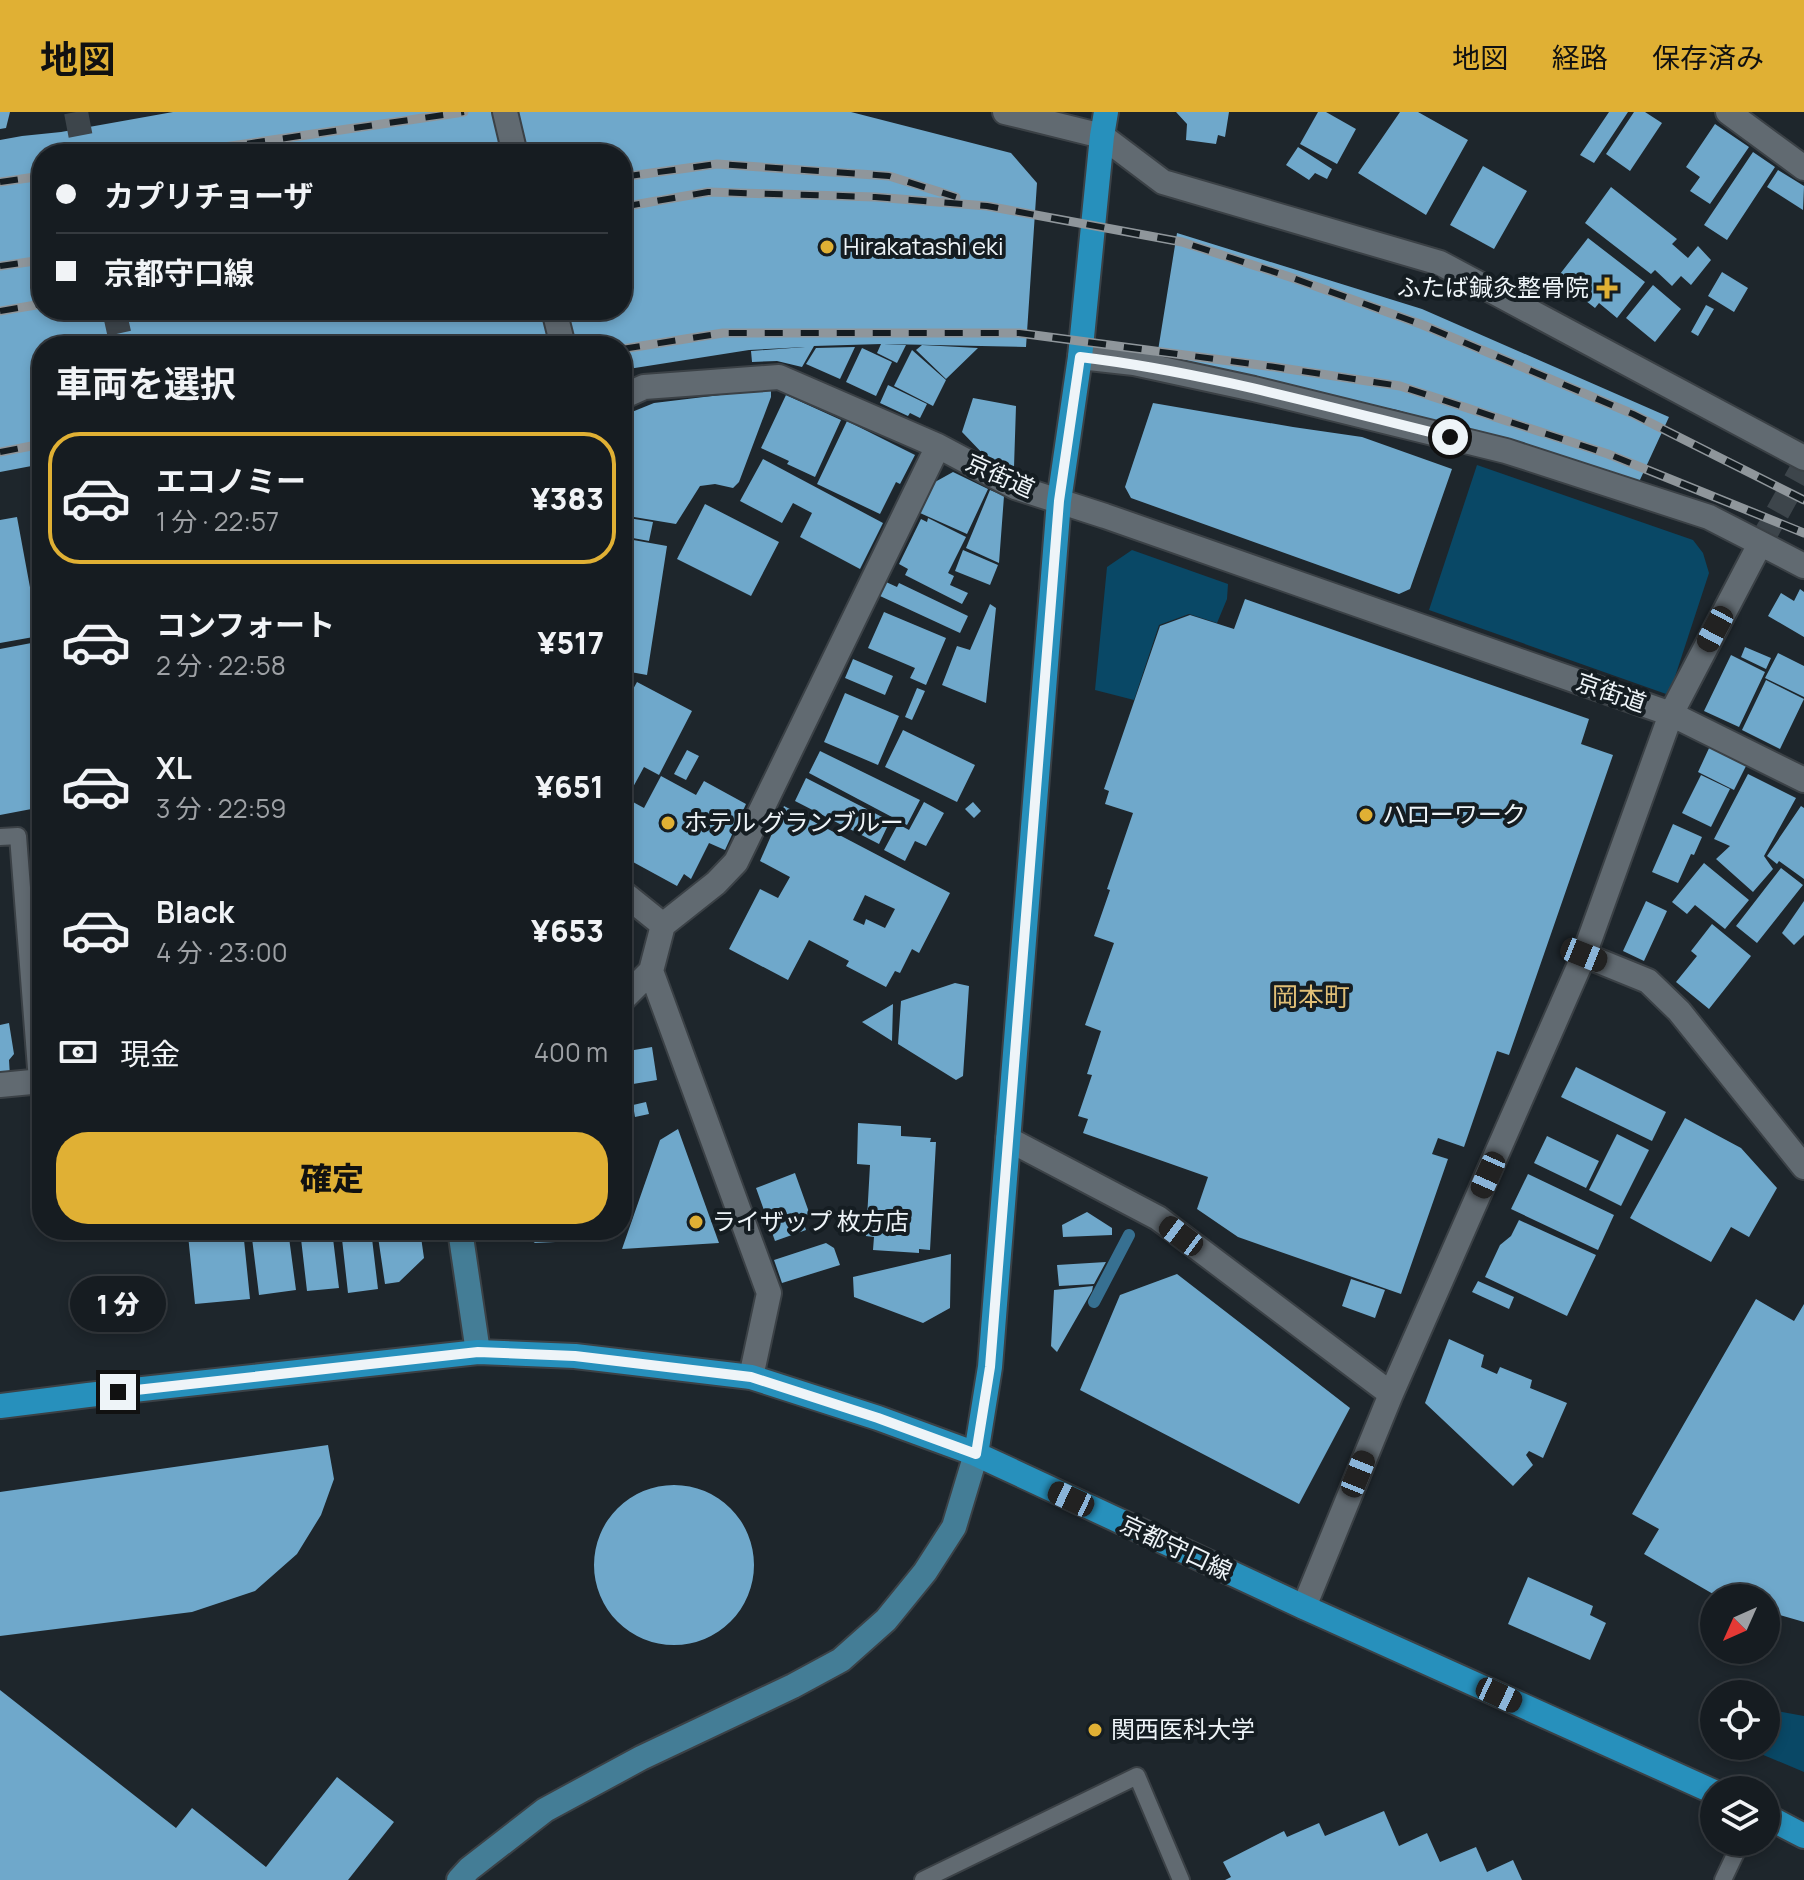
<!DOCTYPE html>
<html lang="ja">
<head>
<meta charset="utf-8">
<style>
  body { margin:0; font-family:Manrope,"Noto Sans JP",sans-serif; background:#23292e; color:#f1f3f6; height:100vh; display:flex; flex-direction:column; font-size:30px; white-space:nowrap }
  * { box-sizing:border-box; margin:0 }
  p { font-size:26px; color:#9ea1a5 }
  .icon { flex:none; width:44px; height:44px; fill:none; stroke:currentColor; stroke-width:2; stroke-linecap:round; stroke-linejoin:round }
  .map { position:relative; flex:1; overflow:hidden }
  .sheet { position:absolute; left:32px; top:224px; width:600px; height:904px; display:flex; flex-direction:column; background:#161c21; border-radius:32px; box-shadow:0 4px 12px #0003,0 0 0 2px #353a3f }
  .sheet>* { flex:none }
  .top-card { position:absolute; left:32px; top:32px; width:600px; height:176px; border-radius:32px; box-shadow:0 4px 12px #0003,0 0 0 2px #353a3f; display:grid; align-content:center; height:176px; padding:0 24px; background:#161c21 }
  .needle { width:52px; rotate:225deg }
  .tools { position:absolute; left:1700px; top:1472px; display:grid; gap:16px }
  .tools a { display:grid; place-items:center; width:80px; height:80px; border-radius:50%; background:#161c21; box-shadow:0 4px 12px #0003,0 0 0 2px #353a3f; font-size:40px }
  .end { position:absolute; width:36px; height:36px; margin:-18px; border:10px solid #eef4f8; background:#111; box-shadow:0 0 0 4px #111 }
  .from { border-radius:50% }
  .bubble { position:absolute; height:56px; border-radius:28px; background:#161c21; box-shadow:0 4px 12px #0003,0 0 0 2px #353a3f; font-size:26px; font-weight:800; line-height:56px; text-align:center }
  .car { position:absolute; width:24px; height:48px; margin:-24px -12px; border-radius:10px; box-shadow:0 0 6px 2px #0007; background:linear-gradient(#222 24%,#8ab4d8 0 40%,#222 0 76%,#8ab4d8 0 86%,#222 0) }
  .top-card b { display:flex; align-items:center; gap:28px; height:76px; font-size:30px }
  .top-card b+b { border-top:2px solid #353a3f }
  .top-card i { width:20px; height:20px; background:#f1f3f6 }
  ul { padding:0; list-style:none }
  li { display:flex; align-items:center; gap:24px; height:132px; margin:0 16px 12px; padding:0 8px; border:4px solid transparent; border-radius:32px }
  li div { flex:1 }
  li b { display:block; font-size:30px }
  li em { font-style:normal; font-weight:800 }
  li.on { border-color:#e0b034 }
  li>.icon { width:72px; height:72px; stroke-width:1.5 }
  h2 { padding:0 24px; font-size:36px; line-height:96px }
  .pay { display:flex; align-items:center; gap:20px; height:88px; padding:0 24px; font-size:30px }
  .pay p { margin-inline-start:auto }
  .button { display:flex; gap:16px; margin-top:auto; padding:16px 24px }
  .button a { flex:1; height:92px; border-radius:32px; background:#e0b034; color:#111; font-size:32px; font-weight:800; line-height:92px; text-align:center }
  header { display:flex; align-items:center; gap:48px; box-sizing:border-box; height:112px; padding:0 40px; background:#e0b034; color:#111 }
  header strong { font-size:38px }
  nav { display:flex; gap:44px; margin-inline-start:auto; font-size:28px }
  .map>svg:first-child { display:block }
</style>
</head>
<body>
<header>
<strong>地図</strong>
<nav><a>地図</a><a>経路</a><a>保存済み</a></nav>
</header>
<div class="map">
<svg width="1804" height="1768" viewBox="0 0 1804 1768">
  <rect width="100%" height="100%" fill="#1e262c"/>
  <path fill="#094866" d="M 1477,353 L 1693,428 L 1703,441 L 1709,461 L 1669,583 L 1429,498 Z
    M 1132,438 L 1228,472 L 1227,487 L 1217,511 L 1189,502 L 1159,513 L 1134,588 L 1095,578 L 1107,455 Z
    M 1766,1597 L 1804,1604 L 1804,1660 L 1742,1634 L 1766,1634 Z"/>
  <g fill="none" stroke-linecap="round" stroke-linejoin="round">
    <path stroke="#377091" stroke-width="12" d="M 1094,1190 L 1129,1123"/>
  </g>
  <path fill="#6fa8cb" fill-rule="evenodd" d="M 0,0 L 10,0 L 6,16 L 0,17 Z
    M 173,0 L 851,0 L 1011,41 L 1037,71 L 1026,235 L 884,232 L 906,233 L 897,251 L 877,241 L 881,232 L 814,234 L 802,255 L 777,249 L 752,250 L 751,239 L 805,235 L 749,238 L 622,258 L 622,234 L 42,234 L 42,352 L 0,360 L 0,28 L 22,24 L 61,20 ZM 42,42 L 622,42 L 622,198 L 42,198 Z
    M 1176,0 L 1229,0 L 1225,25 L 1218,23 L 1216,32 L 1186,28 L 1187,12 Z
    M 1318,0 L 1326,0 L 1356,17 L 1337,52 L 1300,32 Z
    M 1400,0 L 1418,0 L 1468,28 L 1426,103 L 1358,61 Z
    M 1609,0 L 1628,0 L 1594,51 L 1580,43 Z
    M 1634,0 L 1645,0 L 1662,11 L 1630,59 L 1606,42 Z
    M 1715,12 L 1749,35 L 1710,92 L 1690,79 L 1700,65 L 1686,55 Z
    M 1298,35 L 1332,57 L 1327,67 L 1315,61 L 1309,68 L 1286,53 Z
    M 1753,40 L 1775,55 L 1727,128 L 1704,113 Z
    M 1483,54 L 1527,79 L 1494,137 L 1450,113 Z
    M 1778,58 L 1804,74 L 1803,98 L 1767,75 Z
    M 1611,75 L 1677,127 L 1672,132 L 1688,146 L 1698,134 L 1711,148 L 1691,173 L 1681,164 L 1672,174 L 1655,158 L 1651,162 L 1585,111 Z
    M 1177,121 L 1422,197 L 1669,305 L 1639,370 L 1397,298 L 1156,251 Z
    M 1588,126 L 1645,170 L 1617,206 L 1599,191 L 1595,196 L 1573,179 L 1577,175 L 1560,162 Z
    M 1722,160 L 1748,176 L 1734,200 L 1708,184 Z
    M 1653,173 L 1681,197 L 1655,230 L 1626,206 Z
    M 1706,193 L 1714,197 L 1698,224 L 1691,220 Z
    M 922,233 L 978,236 L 946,267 L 916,238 Z
    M 855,235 L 840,267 L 806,252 L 816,236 Z
    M 862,236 L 892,250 L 876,284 L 846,270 Z
    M 912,238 L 946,268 L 933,294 L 894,274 Z
    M 888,273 L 927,292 L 920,306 L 910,301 L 908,304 L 880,291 Z
    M 771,277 L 771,285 L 739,370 L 733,376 L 715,372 L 700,374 L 676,412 L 622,403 L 622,304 L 654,291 Z
    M 786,283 L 841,308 L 815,365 L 787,352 L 789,349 L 761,336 Z
    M 973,286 L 1016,294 L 1014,355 L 986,345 L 962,320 Z
    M 1153,291 L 1293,315 L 1362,325 L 1452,357 L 1410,477 L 1399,482 L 1131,386 L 1125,375 Z
    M 847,309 L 915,343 L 900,372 L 896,370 L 880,402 L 817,372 Z
    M 763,347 L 883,411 L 860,457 L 800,425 L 812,401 L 793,391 L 782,411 L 740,389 Z
    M 953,360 L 988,377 L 967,422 L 920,401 L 935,370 Z
    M 990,378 L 1004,384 L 999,451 L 966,436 Z
    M 705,392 L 779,430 L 751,484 L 677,447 Z
    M 17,405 L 39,524 L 0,531 L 0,408 Z
    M 622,405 L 653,410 L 649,429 L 622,424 Z
    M 928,406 L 966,425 L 948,461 L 954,464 L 950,473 L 968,481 L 962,492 L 905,463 L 908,457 L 899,452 L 921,407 L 927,410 Z
    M 622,426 L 667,434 L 647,563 L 625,559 L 624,567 L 622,567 Z
    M 963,438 L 998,453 L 990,473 L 955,459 Z
    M 886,470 L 897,475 L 899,471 L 968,504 L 960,521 L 880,484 Z
    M 1800,477 L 1804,480 L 1804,525 L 1768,504 L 1781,481 L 1794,489 Z
    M 1245,487 L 1589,607 L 1581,632 L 1613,643 L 1509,943 L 1497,939 L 1464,1035 L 1438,1026 L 1432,1042 L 1448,1047 L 1401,1182 L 1238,1125 L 1197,1097 L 1208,1065 L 1083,1021 L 1088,1007 L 1078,1004 L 1092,963 L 1087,962 L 1101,919 L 1085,913 L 1114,831 L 1094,824 L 1110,778 L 1107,777 L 1133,701 L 1105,692 L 1109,679 L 1104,677 L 1160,514 L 1190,503 L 1234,517 Z
    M 990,492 L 996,496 L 986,591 L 942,573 L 957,534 L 970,538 Z
    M 884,500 L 946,526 L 926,573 L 910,566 L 915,556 L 868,536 Z
    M 42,529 L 42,695 L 0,703 L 0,537 Z
    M 1745,535 L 1771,546 L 1766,557 L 1741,545 Z
    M 1778,541 L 1804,554 L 1804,585 L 1765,566 Z
    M 1731,543 L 1765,560 L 1739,615 L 1704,599 Z
    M 853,547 L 893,564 L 885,583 L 845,566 Z
    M 1766,568 L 1804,587 L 1780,637 L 1742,618 Z
    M 637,570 L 692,599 L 659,663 L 644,655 L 632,677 L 622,672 L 622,585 L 627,588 Z
    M 917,576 L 925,579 L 912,608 L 905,605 Z
    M 845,581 L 899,604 L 878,653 L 824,630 Z
    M 903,618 L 975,653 L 957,690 L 885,655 Z
    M 1710,634 L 1747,652 L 1734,678 L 1698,660 Z
    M 687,638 L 699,644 L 686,668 L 674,662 Z
    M 820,639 L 920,688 L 907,713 L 809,661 Z
    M 1748,662 L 1796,686 L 1764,744 L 1773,757 L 1753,780 L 1716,747 L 1730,734 L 1714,727 Z
    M 1701,663 L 1730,677 L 1711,715 L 1682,701 Z
    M 661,664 L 696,683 L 704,669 L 746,692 L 725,738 L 709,731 L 691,767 L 684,762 L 677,774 L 622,744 L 622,684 L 644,696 Z
    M 806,666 L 890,709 L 879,732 L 795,689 Z
    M 924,690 L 944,701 L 926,734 L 915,729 L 905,749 L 884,738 L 898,712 L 909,718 Z
    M 973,690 L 981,699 L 974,706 L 965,697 Z
    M 784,694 L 950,781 L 919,841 L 912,837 L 900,861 L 895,859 L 886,875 L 846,854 L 849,849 L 809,828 L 788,868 L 729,837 L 760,777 L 778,786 L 790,765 L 760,749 ZM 865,783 L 895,797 L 885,816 L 866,807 L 864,813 L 853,808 Z
    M 1801,694 L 1804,696 L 1804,767 L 1779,749 L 1777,752 L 1767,744 Z
    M 1673,712 L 1702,725 L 1694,743 L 1691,742 L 1678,771 L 1652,760 Z
    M 1704,751 L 1749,788 L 1725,817 L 1695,793 L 1687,802 L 1672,790 Z
    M 1781,756 L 1803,773 L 1757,831 L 1736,814 Z
    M 1646,789 L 1667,799 L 1644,849 L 1623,839 Z
    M 1804,789 L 1804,823 L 1794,833 L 1782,821 Z
    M 1712,812 L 1751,844 L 1709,897 L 1676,870 L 1697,844 L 1691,839 Z
    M 955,871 L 969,874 L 963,964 L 956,968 L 898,932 L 901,889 Z
    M 893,892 L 892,929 L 862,910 Z
    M 9,911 L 14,942 L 9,948 L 10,965 L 0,965 L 0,913 Z
    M 652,935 L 657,968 L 627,973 L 633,1082 L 622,1083 L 622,940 Z
    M 1576,955 L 1666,1000 L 1652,1029 L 1561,985 Z
    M 646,990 L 649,1002 L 635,1005 L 633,993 Z
    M 1685,1006 L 1741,1036 L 1777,1076 L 1749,1125 L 1731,1115 L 1711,1150 L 1630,1106 Z
    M 858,1011 L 901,1014 L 901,1024 L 931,1026 L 930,1030 L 936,1030 L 930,1138 L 919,1137 L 919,1141 L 873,1138 L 874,1125 L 866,1124 L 870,1053 L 857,1052 Z
    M 678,1017 L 719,1131 L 622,1137 L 660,1028 Z
    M 1617,1022 L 1649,1038 L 1621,1094 L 1589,1078 Z
    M 1547,1024 L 1599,1049 L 1586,1076 L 1534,1051 Z
    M 795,1061 L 810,1103 L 802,1106 L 806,1118 L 775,1129 L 756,1076 Z
    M 1528,1062 L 1614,1103 L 1598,1138 L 1511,1097 Z
    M 1087,1100 L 1112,1116 L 1112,1123 L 1063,1125 L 1062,1113 Z
    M 1519,1108 L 1596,1143 L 1567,1204 L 1485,1165 L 1500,1133 L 1511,1124 Z
    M 221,1118 L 243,1118 L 250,1187 L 195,1192 L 188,1123 L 221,1120 Z
    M 251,1118 L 288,1118 L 296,1178 L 259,1183 Z
    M 300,1118 L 332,1118 L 339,1176 L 307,1179 Z
    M 341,1118 L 371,1118 L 378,1177 L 348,1181 Z
    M 377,1118 L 420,1118 L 424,1146 L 399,1170 L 385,1172 Z
    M 517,1118 L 596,1118 L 596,1128 L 535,1131 Z
    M 826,1131 L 834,1136 L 840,1153 L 782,1171 L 774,1148 Z
    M 951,1142 L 950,1196 L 923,1211 L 854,1185 L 853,1165 Z
    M 1106,1150 L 1094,1172 L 1059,1174 L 1057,1153 Z
    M 1177,1162 L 1350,1296 L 1299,1392 L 1080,1278 L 1120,1183 Z
    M 1351,1167 L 1385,1178 L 1375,1206 L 1342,1194 Z
    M 1478,1169 L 1514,1185 L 1509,1197 L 1472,1180 Z
    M 1093,1174 L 1092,1179 L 1057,1240 L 1051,1234 L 1054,1178 Z
    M 1756,1187 L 1794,1209 L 1804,1192 L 1804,1510 L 1766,1499 L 1766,1486 L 1720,1486 L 1644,1442 L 1659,1417 L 1632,1402 Z
    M 1449,1227 L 1484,1243 L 1481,1255 L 1497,1262 L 1500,1255 L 1532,1268 L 1530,1276 L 1567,1291 L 1543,1346 L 1529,1339 L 1526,1343 L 1533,1353 L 1513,1374 L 1425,1291 Z
    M 328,1333 L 334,1367 L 321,1403 L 297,1442 L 255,1479 L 192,1500 L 0,1524 L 0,1380 Z
    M594 1453a80 80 0 1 1 160 0a80 80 0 1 1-160 0Z
    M 1528,1465 L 1593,1494 L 1590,1503 L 1606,1511 L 1590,1548 L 1508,1512 Z
    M 0,1578 L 176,1716 L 192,1696 L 266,1755 L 337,1665 L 394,1710 L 348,1768 L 0,1768 Z
    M 1384,1699 L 1399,1734 L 1427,1721 L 1440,1750 L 1476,1735 L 1487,1760 L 1513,1748 L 1522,1768 L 1225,1768 L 1231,1765 L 1223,1750 L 1284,1719 L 1287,1725 L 1319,1711 L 1325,1724 Z"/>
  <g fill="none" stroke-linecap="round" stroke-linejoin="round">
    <path stroke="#3d454b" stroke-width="24" stroke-dasharray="24 12" stroke-linecap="butt" d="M 1760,432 L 1804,353"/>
    <path stroke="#3d454b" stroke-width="24" stroke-dasharray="24 12" stroke-linecap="butt" d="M 76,0 L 84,42
      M 114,198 L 122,234"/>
    <defs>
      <path id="lane" d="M 0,725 L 18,724 L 37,969
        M 923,1768 L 1137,1664 L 1181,1768
        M 1723,1768 L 1741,1730"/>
      <path id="street" d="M 505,0 L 515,42
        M 1005,0 L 1102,24 L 1163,70 L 1440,151 L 1804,346
        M 1728,0 L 1804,56
        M 554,198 L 563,234
        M 1080,245 L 1134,251 L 1254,277 L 1506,339 L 1709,405 L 1804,454
        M 622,285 L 644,275 L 779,265 L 938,334 L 1015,375 L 1105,404 L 1671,602 L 1804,668
        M 622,780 L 663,813
        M 1584,843 L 1648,869 L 1679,899 L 1804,1055
        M 651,859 L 769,1181 L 751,1265
        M 622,888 L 651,859 L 663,813 L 716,771 L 736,750 L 938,334
        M 0,973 L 42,969
        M 1008,1027 L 1158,1106 L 1391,1282
        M 1304,1495 L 1391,1282 L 1584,843 L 1671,602 L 1760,432"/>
      <path id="secondary" d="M 460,1118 L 478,1240
        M 459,1768 L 469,1757 L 545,1698 L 641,1646 L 793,1574 L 841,1548 L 886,1508 L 925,1460 L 954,1415 L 976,1342"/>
      <path id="primary" d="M 0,1294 L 88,1283 L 478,1240 L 575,1244 L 751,1265 L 878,1306 L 976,1342 L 1304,1495 L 1714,1680
        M 976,1342 L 990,1255 L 1059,389 L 1080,245 L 1102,24 L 1106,0
        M 1766,1704 L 1804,1724"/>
    </defs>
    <use href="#lane" stroke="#3b4146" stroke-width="20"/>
    <use href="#street" stroke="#3b4146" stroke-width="28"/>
    <use href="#secondary" stroke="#3b4146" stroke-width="28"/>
    <use href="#primary" stroke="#3b4146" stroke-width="28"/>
    <use href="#lane" stroke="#616a71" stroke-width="16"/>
    <use href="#street" stroke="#616a71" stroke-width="24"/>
    <use href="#secondary" stroke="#447d96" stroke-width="24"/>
    <use href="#primary" stroke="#2790bc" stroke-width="24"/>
    <defs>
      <path id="rail" d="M 176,42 L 464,0
        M 622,65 L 717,52 L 889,64 L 956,85
        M 0,70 L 42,64
        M 622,95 L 708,80 L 875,85 L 987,94 L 1182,130 L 1290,165 L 1423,213 L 1633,302 L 1804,388
        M 0,154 L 42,148
        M 0,199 L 42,192
        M 622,237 L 723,221 L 1019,221 L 1275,255 L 1400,274 L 1608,342 L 1804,421
        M 0,340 L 42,332"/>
    </defs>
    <use href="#rail" stroke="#8f969b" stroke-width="9"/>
    <use href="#rail" stroke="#151d22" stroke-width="6" stroke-dasharray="18" stroke-linecap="butt"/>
  </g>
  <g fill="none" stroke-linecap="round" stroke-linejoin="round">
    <path stroke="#eef4f8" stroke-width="10" d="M 118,1280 L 478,1240 L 575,1244 L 751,1265 L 878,1306 L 976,1342 L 990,1255 L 1059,389 L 1080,245 C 1205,260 1328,295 1450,325"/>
  </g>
  <g fill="#e0b034" stroke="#151d22" stroke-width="3">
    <circle cx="827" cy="135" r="8"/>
    <path d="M1603 164h8v8h8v8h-8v8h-8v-8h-8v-8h8z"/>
    <circle cx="1366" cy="703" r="8"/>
    <circle cx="668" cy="711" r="8"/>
    <circle cx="696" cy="1110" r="8"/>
    <circle cx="1095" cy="1618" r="8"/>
  </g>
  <g text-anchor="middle" stroke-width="8" stroke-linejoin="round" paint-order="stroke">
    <g font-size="24" fill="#eef4f8" stroke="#151d22" text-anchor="start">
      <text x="843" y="143">Hirakatashi eki</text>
      <text x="1589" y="184" text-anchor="end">ふたば鍼灸整骨院</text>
      <text x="1382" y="711">ハローワーク</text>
      <text x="684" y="719">ホテル グランブルー</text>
      <text x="712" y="1118">ライザップ 枚方店</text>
      <text x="1111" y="1626">関西医科大学</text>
    </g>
    <g font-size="24" fill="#eef4f8" stroke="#151d22">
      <text transform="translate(1000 364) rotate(24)" y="8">京街道</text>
      <text transform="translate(1611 581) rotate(19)" y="8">京街道</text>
      <text transform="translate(1176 1436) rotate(25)" y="8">京都守口線</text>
    </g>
    <g font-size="26" fill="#e1bf76" stroke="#151d22">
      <text x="1311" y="894">岡本町</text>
    </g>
  </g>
</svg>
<div class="tools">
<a><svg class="needle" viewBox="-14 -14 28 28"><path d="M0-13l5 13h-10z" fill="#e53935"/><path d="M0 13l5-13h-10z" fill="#9ea1a5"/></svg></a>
<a><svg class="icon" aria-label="locate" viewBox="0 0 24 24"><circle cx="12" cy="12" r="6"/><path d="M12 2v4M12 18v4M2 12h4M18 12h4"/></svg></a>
<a><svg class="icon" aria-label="layers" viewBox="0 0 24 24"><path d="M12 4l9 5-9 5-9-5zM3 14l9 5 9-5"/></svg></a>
</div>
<i class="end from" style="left:1450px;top:325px"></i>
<i class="end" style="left:118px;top:1280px"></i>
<div class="bubble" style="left:70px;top:1164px;width:96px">1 分</div>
<i class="car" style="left:1715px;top:517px;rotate:208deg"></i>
<i class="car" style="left:1584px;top:843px;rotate:112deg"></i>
<i class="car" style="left:1488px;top:1063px;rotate:204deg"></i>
<i class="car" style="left:1181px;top:1124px;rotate:307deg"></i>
<i class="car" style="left:1358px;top:1362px;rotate:22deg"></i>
<i class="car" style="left:1071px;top:1387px;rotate:295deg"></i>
<i class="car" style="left:1499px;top:1583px;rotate:115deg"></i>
<div class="top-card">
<b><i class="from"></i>カプリチョーザ</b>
<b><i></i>京都守口線</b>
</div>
<section class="sheet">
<h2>車両を選択</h2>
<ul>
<li class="on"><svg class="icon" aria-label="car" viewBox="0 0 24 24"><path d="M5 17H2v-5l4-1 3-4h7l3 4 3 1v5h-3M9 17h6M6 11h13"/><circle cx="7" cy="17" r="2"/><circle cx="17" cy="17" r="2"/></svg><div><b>エコノミー</b><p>1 分 · 22:57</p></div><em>¥383</em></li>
<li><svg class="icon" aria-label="car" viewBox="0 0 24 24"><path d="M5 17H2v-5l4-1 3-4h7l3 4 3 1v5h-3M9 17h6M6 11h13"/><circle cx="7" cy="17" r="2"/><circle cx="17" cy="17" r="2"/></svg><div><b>コンフォート</b><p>2 分 · 22:58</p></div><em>¥517</em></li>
<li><svg class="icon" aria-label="car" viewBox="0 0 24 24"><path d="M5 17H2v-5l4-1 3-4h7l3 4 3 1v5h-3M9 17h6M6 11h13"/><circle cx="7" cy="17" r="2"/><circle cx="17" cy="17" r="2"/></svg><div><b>XL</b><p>3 分 · 22:59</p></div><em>¥651</em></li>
<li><svg class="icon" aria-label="car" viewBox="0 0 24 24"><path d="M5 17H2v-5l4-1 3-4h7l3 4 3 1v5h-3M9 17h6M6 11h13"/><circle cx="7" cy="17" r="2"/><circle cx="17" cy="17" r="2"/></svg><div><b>Black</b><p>4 分 · 23:00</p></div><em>¥653</em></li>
</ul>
<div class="pay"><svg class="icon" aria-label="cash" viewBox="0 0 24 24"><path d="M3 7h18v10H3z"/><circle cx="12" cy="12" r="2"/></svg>現金<p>400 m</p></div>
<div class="button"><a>確定</a></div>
</section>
</div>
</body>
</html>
